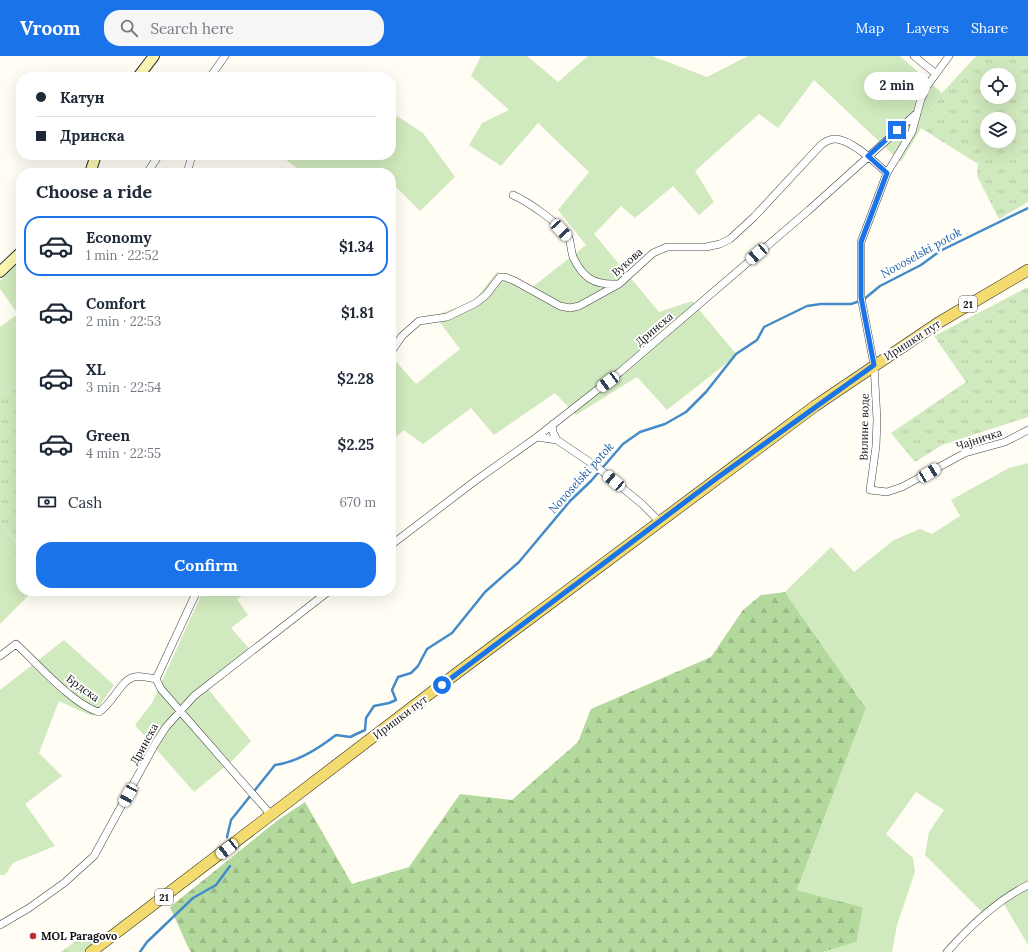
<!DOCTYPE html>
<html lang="en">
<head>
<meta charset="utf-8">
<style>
  body { margin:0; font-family:Lora,serif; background:#f6f6f7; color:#1f2937; height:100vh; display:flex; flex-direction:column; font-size:15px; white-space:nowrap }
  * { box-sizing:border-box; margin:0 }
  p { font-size:13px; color:#747a83 }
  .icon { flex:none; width:22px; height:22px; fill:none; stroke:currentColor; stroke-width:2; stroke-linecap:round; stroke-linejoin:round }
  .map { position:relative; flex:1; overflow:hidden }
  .panel { position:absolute; left:16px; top:112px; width:380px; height:428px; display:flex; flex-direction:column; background:#fff; border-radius:16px; box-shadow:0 4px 16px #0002 }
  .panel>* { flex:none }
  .top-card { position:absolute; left:16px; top:16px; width:380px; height:88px; border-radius:16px; box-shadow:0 4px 16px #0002; display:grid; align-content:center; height:88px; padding:0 20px; background:#fff }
  .fabs { position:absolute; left:980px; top:12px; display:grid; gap:8px }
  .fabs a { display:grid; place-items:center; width:36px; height:36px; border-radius:50%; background:#fff; box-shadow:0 4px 16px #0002; font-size:20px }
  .end { position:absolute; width:18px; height:18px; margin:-9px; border:5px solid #1a73e8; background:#fff; box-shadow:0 0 0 2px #fff }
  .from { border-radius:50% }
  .bubble { position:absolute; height:28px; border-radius:14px; background:#fff; box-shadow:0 4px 16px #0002; font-size:13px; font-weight:700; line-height:28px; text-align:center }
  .car { position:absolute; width:12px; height:24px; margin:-12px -6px; border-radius:5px; box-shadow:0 0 3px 1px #0007; background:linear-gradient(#fff 24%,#345 0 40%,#fff 0 76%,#345 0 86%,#fff 0) }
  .top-card b { display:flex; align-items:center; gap:14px; height:38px; font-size:15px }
  .top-card b+b { border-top:1px solid #e0e1e3 }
  .top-card i { width:10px; height:10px; background:#1f2937 }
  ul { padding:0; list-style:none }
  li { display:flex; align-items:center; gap:12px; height:60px; margin:0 8px 6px; padding:0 12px; border:2px solid transparent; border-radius:16px }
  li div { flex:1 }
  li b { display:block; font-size:15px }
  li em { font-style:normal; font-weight:700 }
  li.current { border-color:#1a73e8 }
  li>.icon { width:36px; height:36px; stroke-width:1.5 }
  h2 { padding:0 20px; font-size:18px; line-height:48px }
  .pay { display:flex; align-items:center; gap:10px; height:44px; padding:0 20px; font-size:15px }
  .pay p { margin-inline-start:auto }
  .primary-button { display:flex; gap:8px; margin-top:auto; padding:8px 20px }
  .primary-button a { flex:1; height:46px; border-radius:16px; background:#1a73e8; color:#fff; font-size:16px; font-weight:700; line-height:46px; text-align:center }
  header { display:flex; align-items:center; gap:24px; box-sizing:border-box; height:56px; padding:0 20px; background:#1a73e8; color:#fff }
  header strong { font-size:19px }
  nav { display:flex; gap:22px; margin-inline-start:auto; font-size:14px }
  .search { width:280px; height:36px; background:#f6f6f7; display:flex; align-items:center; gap:10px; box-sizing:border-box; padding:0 14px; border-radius:16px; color:#747a83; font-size:15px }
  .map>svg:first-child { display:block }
</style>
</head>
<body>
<header>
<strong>Vroom</strong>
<div class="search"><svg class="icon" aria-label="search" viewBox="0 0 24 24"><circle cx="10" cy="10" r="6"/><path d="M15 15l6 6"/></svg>Search here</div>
<nav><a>Map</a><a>Layers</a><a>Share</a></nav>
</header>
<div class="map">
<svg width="1028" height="896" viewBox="0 0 1028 896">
  <defs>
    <pattern id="grass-tufts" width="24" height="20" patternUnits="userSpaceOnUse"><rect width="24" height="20" fill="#d1e9be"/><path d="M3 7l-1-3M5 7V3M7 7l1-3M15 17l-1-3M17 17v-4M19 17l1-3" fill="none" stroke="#b2c7a2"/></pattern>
    <pattern id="forest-firs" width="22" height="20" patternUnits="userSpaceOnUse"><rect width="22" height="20" fill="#b4d99d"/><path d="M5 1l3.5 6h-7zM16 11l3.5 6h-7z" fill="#9ab986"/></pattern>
  </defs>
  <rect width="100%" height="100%" fill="#fffdf4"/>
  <path fill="url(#grass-tufts)" fill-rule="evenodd" d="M 976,0 L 1028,0 L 1028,146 L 999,163 L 977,120 L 978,108 L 921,72 L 942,37 ZM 987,19 L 1009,19 L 1009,41 L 987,41 ZM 987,63 L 1009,63 L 1009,85 L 987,85 Z
    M 1028,231 L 1028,361 L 942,389 L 915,406 L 891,377 L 966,326 L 934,280 Z
    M 21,327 L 21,518 L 9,499 L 19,490 L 0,466 L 0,341 Z
    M 113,875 L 86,896 L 61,896 L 85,878 Z"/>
  <path fill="url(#forest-firs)" d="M 785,536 L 866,652 L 797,834 L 863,851 L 857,886 L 823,896 L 191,896 L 188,891 L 170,851 L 278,764 L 305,746 L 352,828 L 409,811 L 460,738 L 512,744 L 578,686 L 591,653 L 711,601 L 743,554 L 761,539 Z"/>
  <path fill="#d1e9be" d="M 481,0 L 527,0 L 558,26 L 588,0 L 652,0 L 707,21 L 748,0 L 900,0 L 942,37 L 901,106 L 814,24 L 778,72 L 759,58 L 695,115 L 714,146 L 699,159 L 673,130 L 635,162 L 621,150 L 594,178 L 659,256 L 692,245 L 737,299 L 667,354 L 637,321 L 576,359 L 555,337 L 494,379 L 471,352 L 423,388 L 404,374 L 391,385 L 391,300 L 416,328 L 460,293 L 435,260 L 474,245 L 497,216 L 530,233 L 586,189 L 558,154 L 589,116 L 538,67 L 501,110 L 469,89 L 482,67 L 509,54 L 471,20 Z
    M 397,60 L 423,77 L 455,121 L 420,155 L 394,129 L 391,132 L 391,117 L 303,117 L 280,99 L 361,99 L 364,101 L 365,99 L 391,99 L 391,67 Z
    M 21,205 L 21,327 L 0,341 L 0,271 L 18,258 L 0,233 L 0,225 Z
    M 1028,407 L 1028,889 L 1001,843 L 983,857 L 925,799 L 929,776 L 944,754 L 916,736 L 886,778 L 913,802 L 915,816 L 897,869 L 892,896 L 823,896 L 857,886 L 863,851 L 797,834 L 866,652 L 785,536 L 831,491 L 854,516 L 894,484 L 920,473 L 932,478 L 960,460 L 951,444 L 1009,412 Z
    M 0,466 L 19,491 L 10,499 L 21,518 L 21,535 L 32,536 L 0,568 Z
    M 203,535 L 250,535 L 237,543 L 248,559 L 231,572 L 254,598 L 208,633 L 251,685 L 233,704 L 194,736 L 135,669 L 152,647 Z
    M 64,584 L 114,629 L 92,660 L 59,645 L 39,697 L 62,720 L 25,748 L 55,790 L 13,807 L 5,819 L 0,819 L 0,634 Z"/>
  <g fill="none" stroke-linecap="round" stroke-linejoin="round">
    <path stroke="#448bc9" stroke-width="2.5" d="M 227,781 L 231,764 L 275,709 C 298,706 318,693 336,679 L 350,681 L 365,674 L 366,662 L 374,650 L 389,647 L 396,644 L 392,634 L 398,621 L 411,617 L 418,610 L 427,593 L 452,577 L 485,536 L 519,506 L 570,445 L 591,425 L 623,388 L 640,376 L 665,368 L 686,356 L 706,336 L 736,298 L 757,284 L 764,271 L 807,250 L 821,248 L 851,248 L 863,244 L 880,230 L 921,209 L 940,195 L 1028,152
      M 140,896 L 147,886 L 193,842 L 216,829 L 230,810"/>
    <defs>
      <path id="street" d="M 914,0 L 936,18
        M 949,0 L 927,30 L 921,43 L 912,76 L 887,117 L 861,186 L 861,241 L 874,309 L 877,364 L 876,390 L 870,434 L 887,436 L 902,431 L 965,397 L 1005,386 L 1028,374
        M 210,21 L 225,0
        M 147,117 L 159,99
        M 187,117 L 191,103 L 189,99
        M 513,139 C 527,145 562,169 569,182 C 571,188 571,195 573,201 C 583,222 594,229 616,228
        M 391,296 L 402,280 L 419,265 L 447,261 L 476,247 L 486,239 L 500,221 L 505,221 L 515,225 L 560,250 L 570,252 L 579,250 L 619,228 L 653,197 L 667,191 L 706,191 L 720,188 L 730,183 L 754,161 L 820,90 C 824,86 828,84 834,83 C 850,82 876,107 887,117
        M 553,368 L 553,376 L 557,384 L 597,411 L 642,448 L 659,465
        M 537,381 L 557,384
        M 391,489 L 475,425 L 537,381 L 620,316 L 809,154 L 917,57
        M 0,600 L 16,588 C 36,606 73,649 99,656 C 113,647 121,624 134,621 C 140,619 149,622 156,623
        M 156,623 L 161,633 L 271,759
        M 156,623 L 197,535
        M 0,869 L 29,852 L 64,827 L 94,800 L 155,688 L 166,671 L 194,640 L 329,535
        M 947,896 C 969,871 998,844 1028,829"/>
      <path id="secondary" d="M 138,21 L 154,0
        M 90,117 L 96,99
        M 0,216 L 21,196"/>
      <path id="primary" d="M 91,896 L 453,620 L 815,350 L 938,267 L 1028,214"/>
    </defs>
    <use href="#street" stroke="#434343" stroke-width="8"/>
    <use href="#secondary" stroke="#323232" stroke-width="12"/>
    <use href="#primary" stroke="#212121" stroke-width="12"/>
    <use href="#street" stroke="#fff" stroke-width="7"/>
    <use href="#secondary" stroke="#fcf8b2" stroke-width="10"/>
    <use href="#primary" stroke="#f3db6f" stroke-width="11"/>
  </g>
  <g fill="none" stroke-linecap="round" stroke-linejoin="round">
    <path stroke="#1a73e8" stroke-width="5" d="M 442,629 L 717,422 L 874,309 L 861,241 L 861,186 L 887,117 L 868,100 L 897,74"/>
  </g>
  <circle fill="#bc2e2c" stroke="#fff" stroke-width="1.5" cx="33" cy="880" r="4"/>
  <g text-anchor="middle" stroke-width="4" stroke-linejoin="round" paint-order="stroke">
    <g fill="#fff" stroke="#585858" stroke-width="1">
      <rect x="959" y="240" width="18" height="16" rx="3"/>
      <rect x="155" y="833" width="18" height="16" rx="3"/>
    </g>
    <g font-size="10" font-weight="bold" fill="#101010">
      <text x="968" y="252">21</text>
      <text x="164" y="845">21</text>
    </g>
    <g font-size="11" fill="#101010" stroke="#fff">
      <text transform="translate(627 206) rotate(-41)" y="4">Вукова</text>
      <text transform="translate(654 273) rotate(-40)" y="4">Дринска</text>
      <text transform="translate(912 284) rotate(-33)" y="4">Иришки пут</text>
      <text transform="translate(864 371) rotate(-89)" y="4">Вилине воде</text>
      <text transform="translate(979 383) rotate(-18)" y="4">Чајничка</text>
      <text transform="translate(83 632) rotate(36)" y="4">Брдска</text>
      <text transform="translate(400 661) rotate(-37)" y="4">Иришки пут</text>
      <text transform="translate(144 688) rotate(-61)" y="4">Дринска</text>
    </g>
    <g font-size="11" font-weight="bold" fill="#101010" stroke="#fff" text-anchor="start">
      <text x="41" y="884">MOL Paragovo</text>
    </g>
    <g font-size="12" font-style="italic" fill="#1d5e9f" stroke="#fff">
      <text transform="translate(921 197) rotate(-29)" y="4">Novoselski potok</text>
      <text transform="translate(581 422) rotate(-48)" y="4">Novoselski potok</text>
    </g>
  </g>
</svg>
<div class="fabs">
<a><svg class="icon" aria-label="locate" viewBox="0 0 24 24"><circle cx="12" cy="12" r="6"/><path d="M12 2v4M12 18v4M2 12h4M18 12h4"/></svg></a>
<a><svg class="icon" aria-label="layers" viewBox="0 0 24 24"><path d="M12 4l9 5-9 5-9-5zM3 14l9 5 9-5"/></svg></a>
</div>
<i class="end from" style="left:442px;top:629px"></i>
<i class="end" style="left:897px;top:74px"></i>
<div class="bubble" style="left:864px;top:16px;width:66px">2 min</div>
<i class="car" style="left:561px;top:174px;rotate:137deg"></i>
<i class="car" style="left:757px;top:198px;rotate:229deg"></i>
<i class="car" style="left:608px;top:326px;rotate:233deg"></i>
<i class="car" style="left:929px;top:417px;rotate:59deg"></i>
<i class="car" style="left:614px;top:425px;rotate:310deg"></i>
<i class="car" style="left:128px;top:739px;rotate:209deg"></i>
<i class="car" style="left:227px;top:793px;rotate:232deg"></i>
<div class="top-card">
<b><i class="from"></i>Катун</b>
<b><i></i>Дринска</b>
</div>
<section class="panel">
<h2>Choose a ride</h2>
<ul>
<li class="current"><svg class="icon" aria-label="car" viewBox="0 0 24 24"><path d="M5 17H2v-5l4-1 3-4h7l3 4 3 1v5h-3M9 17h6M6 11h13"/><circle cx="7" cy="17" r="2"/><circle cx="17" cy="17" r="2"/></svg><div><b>Economy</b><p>1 min · 22:52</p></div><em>$1.34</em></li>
<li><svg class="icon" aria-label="car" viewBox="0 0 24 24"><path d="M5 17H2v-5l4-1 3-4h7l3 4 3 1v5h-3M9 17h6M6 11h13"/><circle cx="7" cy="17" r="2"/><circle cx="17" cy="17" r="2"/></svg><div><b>Comfort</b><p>2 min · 22:53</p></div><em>$1.81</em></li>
<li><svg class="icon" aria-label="car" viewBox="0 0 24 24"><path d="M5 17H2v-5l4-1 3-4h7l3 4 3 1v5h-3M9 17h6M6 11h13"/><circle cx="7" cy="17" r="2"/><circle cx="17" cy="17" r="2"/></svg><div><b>XL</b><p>3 min · 22:54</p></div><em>$2.28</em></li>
<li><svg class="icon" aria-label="car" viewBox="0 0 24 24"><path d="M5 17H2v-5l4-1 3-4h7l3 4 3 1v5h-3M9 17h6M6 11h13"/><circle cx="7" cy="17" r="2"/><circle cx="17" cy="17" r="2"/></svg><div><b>Green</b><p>4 min · 22:55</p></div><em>$2.25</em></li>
</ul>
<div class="pay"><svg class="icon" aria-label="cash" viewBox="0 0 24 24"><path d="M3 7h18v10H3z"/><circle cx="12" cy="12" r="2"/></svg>Cash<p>670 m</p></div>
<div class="primary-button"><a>Confirm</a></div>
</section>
</div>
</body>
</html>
